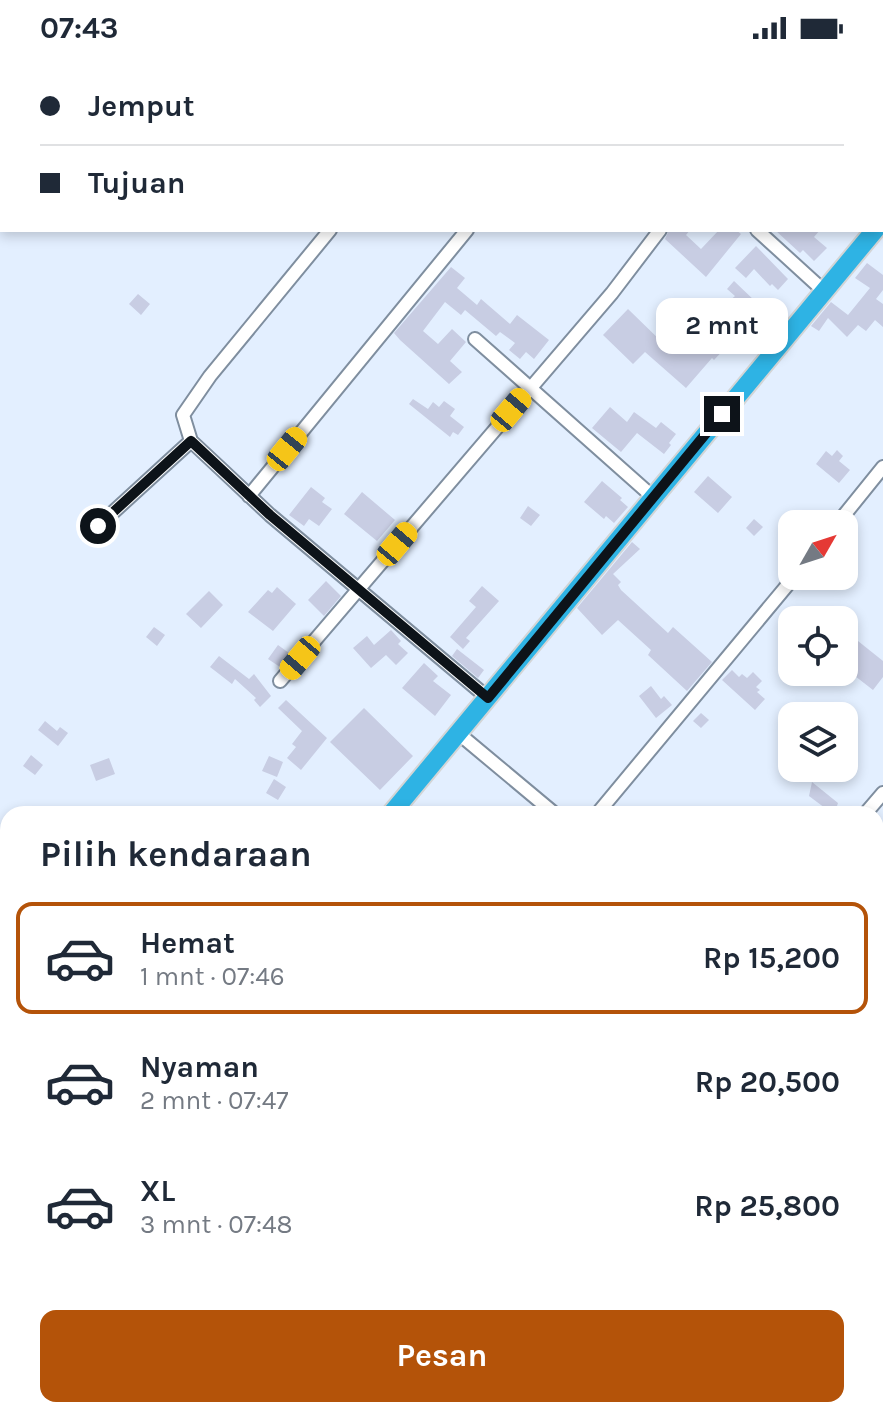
<!DOCTYPE html>
<html lang="id">
<head>
<meta charset="utf-8">
<style>
  body { margin:0; font-family:Karla,sans-serif; background:#f6f6f7; color:#1f2937; height:100vh; display:flex; flex-direction:column; font-size:30px; white-space:nowrap }
  * { box-sizing:border-box; margin:0 }
  p { font-size:26px; color:#747a83 }
  .icon { flex:none; width:44px; height:44px; fill:none; stroke:currentColor; stroke-width:2; stroke-linecap:round; stroke-linejoin:round }
  .map { position:relative; flex:1; overflow:hidden }
  .drawer { position:absolute; left:0px; top:750px; width:884px; height:612px; display:flex; flex-direction:column; background:#fff; border-radius:24px 24px 0 0; box-shadow:0 4px 12px #0003 }
  .drawer>* { flex:none }
  .guide { position:absolute; left:0px; top:0px; width:884px; height:176px; box-shadow:0 4px 12px #0003; display:grid; align-content:center; height:176px; padding:0 40px; background:#fff }
  .needle { width:52px; rotate:51deg }
  .fabs { position:absolute; left:778px; top:454px; display:grid; gap:16px }
  .fabs a { display:grid; place-items:center; width:80px; height:80px; border-radius:16px; background:#fff; box-shadow:0 4px 12px #0003; font-size:40px }
  .end { position:absolute; width:36px; height:36px; margin:-18px; border:10px solid #0d1319; background:#fff; box-shadow:0 0 0 4px #fff }
  .from { border-radius:50% }
  .bubble { position:absolute; height:56px; border-radius:16px; background:#fff; box-shadow:0 4px 12px #0003; font-size:26px; font-weight:700; line-height:56px; text-align:center }
  .car { position:absolute; width:24px; height:48px; margin:-24px -12px; border-radius:10px; box-shadow:0 0 6px 2px #0007; background:linear-gradient(#f5c518 24%,#345 0 40%,#f5c518 0 76%,#345 0 86%,#f5c518 0) }
  .guide b { display:flex; align-items:center; gap:28px; height:76px; font-size:30px }
  .guide b+b { border-top:2px solid #e0e1e3 }
  .guide i { width:20px; height:20px; background:#1f2937 }
  ul { padding:0; list-style:none }
  li { display:flex; align-items:center; gap:24px; height:112px; margin:0 16px 12px; padding:0 24px; border:4px solid transparent; border-radius:16px }
  li div { flex:1 }
  li b { display:block; font-size:30px }
  li em { font-style:normal; font-weight:700 }
  li.on { border-color:#b45309 }
  li>.icon { width:72px; height:72px; stroke-width:1.5 }
  h2 { padding:0 40px; font-size:36px; line-height:96px }
  .primary-button { display:flex; gap:16px; margin-top:auto; padding:16px 40px }
  .primary-button a { flex:1; height:92px; border-radius:16px; background:#b45309; color:#fff; font-size:32px; font-weight:700; line-height:92px; text-align:center }
  .status { display:flex; justify-content:space-between; align-items:center; height:56px; padding:0 40px; background:#fff; direction:ltr }
  .status svg { height:22px; fill:currentColor }
  .map>svg:first-child { display:block }
</style>
</head>
<body>
<div class="status"><b>07:43</b><svg viewBox="0 0 49 12"><path d="M0 12V9h3v3zM5 12V6h3v6zM10 12V3h3v9zM15 12V0h3v12zM26 1h20v11H26zM47 4h2v5h-2z"/></svg></div>
<div class="map">
<svg width="883" height="1362" viewBox="0 0 883 1362">
  <rect width="100%" height="100%" fill="#e3efff"/>
  <path fill="#c8cde3" d="M 669,174 L 690,174 L 686,179 L 701,193 L 719,174 L 736,174 L 741,178 L 706,221 L 665,183 Z
    M 775,174 L 820,174 L 814,181 L 827,192 L 814,205 L 803,194 L 800,197 Z
    M 756,190 L 788,223 L 778,234 L 772,228 L 770,230 L 754,213 L 746,222 L 735,212 Z
    M 867,207 L 883,219 L 883,234 L 876,243 L 883,248 L 883,271 L 875,264 L 866,275 L 858,269 L 847,281 L 828,262 L 819,275 L 811,270 L 831,246 L 848,259 L 870,232 L 855,222 Z
    M 451,211 L 465,222 L 457,232 L 477,249 L 481,243 L 510,268 L 517,259 L 549,284 L 534,303 L 526,296 L 520,303 L 509,294 L 515,287 L 500,276 L 496,280 L 465,254 L 461,259 L 445,246 L 423,275 L 438,288 L 452,273 L 466,286 L 450,305 L 462,316 L 449,328 L 400,284 L 394,277 Z
    M 734,225 L 756,246 L 760,242 L 781,263 L 760,285 L 738,264 L 742,260 L 728,246 L 735,240 L 727,233 Z
    M 138,238 L 150,248 L 141,259 L 129,248 Z
    M 699,243 L 710,254 L 704,260 L 731,286 L 714,304 L 712,302 L 686,332 L 645,296 L 633,308 L 603,279 L 628,253 L 664,288 L 671,280 L 674,283 L 687,269 L 680,262 Z
    M 413,343 L 428,353 L 433,346 L 439,351 L 444,345 L 455,353 L 450,360 L 464,371 L 458,379 L 453,376 L 450,381 L 409,348 Z
    M 610,351 L 627,366 L 634,356 L 656,372 L 661,366 L 676,378 L 669,387 L 671,389 L 664,398 L 637,377 L 621,396 L 592,372 Z
    M 837,394 L 843,400 L 839,405 L 850,414 L 839,427 L 816,408 L 826,395 L 832,400 Z
    M 708,420 L 732,441 L 718,457 L 694,436 Z
    M 602,425 L 622,442 L 620,444 L 628,451 L 614,467 L 606,460 L 604,463 L 584,446 Z
    M 311,431 L 325,442 L 322,446 L 332,453 L 319,470 L 309,463 L 304,470 L 289,459 Z
    M 362,436 L 395,464 L 377,485 L 344,458 Z
    M 528,450 L 540,459 L 531,470 L 520,462 Z
    M 754,463 L 763,471 L 754,480 L 746,472 Z
    M 632,486 L 640,493 L 613,518 L 621,526 L 618,529 L 621,534 L 668,577 L 673,571 L 712,606 L 687,635 L 648,599 L 651,594 L 618,564 L 602,579 L 577,552 Z
    M 326,525 L 341,540 L 324,560 L 308,544 Z
    M 482,530 L 499,545 L 466,582 L 470,585 L 463,593 L 450,581 L 476,551 L 469,545 Z
    M 277,531 L 296,548 L 273,575 L 248,556 L 268,534 L 272,537 Z
    M 209,535 L 223,549 L 201,572 L 186,558 Z
    M 154,571 L 165,579 L 157,590 L 146,581 Z
    M 391,574 L 401,585 L 398,588 L 408,597 L 396,609 L 386,599 L 371,612 L 353,592 L 367,580 L 374,589 Z
    M 858,585 L 883,605 L 883,621 L 873,634 L 846,613 L 848,611 L 844,608 L 844,602 Z
    M 278,589 L 289,597 L 280,611 L 268,603 Z
    M 457,593 L 484,614 L 478,622 L 452,600 Z
    M 219,600 L 249,623 L 254,618 L 271,640 L 260,651 L 254,644 L 256,642 L 235,623 L 232,628 L 210,611 Z
    M 424,607 L 438,620 L 433,625 L 451,639 L 435,660 L 402,632 Z
    M 732,614 L 739,621 L 742,618 L 747,622 L 753,616 L 762,625 L 756,631 L 760,634 L 757,636 L 765,643 L 755,654 L 722,624 Z
    M 651,630 L 661,643 L 664,640 L 672,649 L 656,662 L 639,640 Z
    M 286,644 L 327,682 L 301,714 L 287,702 L 296,691 L 292,688 L 302,675 L 278,652 Z
    M 804,646 L 825,660 L 795,660 Z
    M 364,652 L 413,700 L 380,734 L 330,686 Z
    M 701,657 L 709,664 L 701,672 L 693,665 Z
    M 45,665 L 57,675 L 60,671 L 68,677 L 58,690 L 38,674 Z
    M 31,699 L 43,709 L 35,719 L 23,710 Z
    M 269,700 L 283,706 L 277,721 L 262,715 Z
    M 109,702 L 115,718 L 96,725 L 90,709 Z
    M 274,723 L 286,731 L 278,744 L 266,737 Z
    M 812,726 L 838,747 L 837,750 L 847,758 L 820,758 L 825,752 L 809,740 Z"/>
  <g fill="none" stroke-linecap="round" stroke-linejoin="round">
    <defs>
      <path id="minor" d="M 354,0 L 355,2
        M 559,0 L 562,2
        M 742,0 L 744,2
        M 882,125 L 883,126
        M 330,174 L 210,320 L 183,359 L 191,385 L 221,413 L 270,459 L 488,642
        M 757,174 L 825,236
        M 475,283 L 653,441
        M 249,440 L 467,174
        M 837,468 L 883,411
        M 98,470 L 191,385
        M 280,625 L 612,237 L 660,174
        M 458,677 L 555,758
        M 597,758 L 795,520
        M 865,758 L 883,737
        M 876,813 L 883,818
        M 0,818 L 8,824
        M 876,1105 L 883,1101
        M 876,1305 L 883,1298
        M 808,1354 L 819,1362
        M 832,1354 L 832,1362"/>
      <path id="highway" d="M 391,758 L 875,174
        M 0,1058 L 8,1051"/>
    </defs>
    <use href="#minor" stroke="#7f8e9f" stroke-width="16"/>
    <use href="#highway" stroke="#d3d5d6" stroke-width="22"/>
    <use href="#minor" stroke="#fff" stroke-width="12"/>
    <use href="#highway" stroke="#2eb3e4" stroke-width="18"/>
  </g>
  <g fill="none" stroke-linecap="round" stroke-linejoin="round">
    <path stroke="#0d1319" stroke-width="10" d="M 98,470 L 191,385 L 270,459 L 488,642 L 722,358"/>
  </g>
</svg>
<div class="fabs">
<a><svg class="needle" viewBox="-14 -14 28 28"><path d="M0-13l5 13h-10z" fill="#e53935"/><path d="M0 13l5-13h-10z" fill="#747a83"/></svg></a>
<a><svg class="icon" aria-label="locate" viewBox="0 0 24 24"><circle cx="12" cy="12" r="6"/><path d="M12 2v4M12 18v4M2 12h4M18 12h4"/></svg></a>
<a><svg class="icon" aria-label="layers" viewBox="0 0 24 24"><path d="M12 4l9 5-9 5-9-5zM3 14l9 5 9-5"/></svg></a>
</div>
<i class="end from" style="left:98px;top:470px"></i>
<i class="end" style="left:722px;top:358px"></i>
<div class="bubble" style="left:656px;top:242px;width:132px">2 mnt</div>
<i class="car" style="left:511px;top:354px;rotate:40deg"></i>
<i class="car" style="left:287px;top:393px;rotate:39deg"></i>
<i class="car" style="left:397px;top:488px;rotate:40deg"></i>
<i class="car" style="left:300px;top:602px;rotate:220deg"></i>
<div class="guide">
<b><i class="from"></i>Jemput</b>
<b><i></i>Tujuan</b>
</div>
<section class="drawer">
<h2>Pilih kendaraan</h2>
<ul>
<li class="on"><svg class="icon" aria-label="car" viewBox="0 0 24 24"><path d="M5 17H2v-5l4-1 3-4h7l3 4 3 1v5h-3M9 17h6M6 11h13"/><circle cx="7" cy="17" r="2"/><circle cx="17" cy="17" r="2"/></svg><div><b>Hemat</b><p>1 mnt · 07:46</p></div><em>Rp 15,200</em></li>
<li><svg class="icon" aria-label="car" viewBox="0 0 24 24"><path d="M5 17H2v-5l4-1 3-4h7l3 4 3 1v5h-3M9 17h6M6 11h13"/><circle cx="7" cy="17" r="2"/><circle cx="17" cy="17" r="2"/></svg><div><b>Nyaman</b><p>2 mnt · 07:47</p></div><em>Rp 20,500</em></li>
<li><svg class="icon" aria-label="car" viewBox="0 0 24 24"><path d="M5 17H2v-5l4-1 3-4h7l3 4 3 1v5h-3M9 17h6M6 11h13"/><circle cx="7" cy="17" r="2"/><circle cx="17" cy="17" r="2"/></svg><div><b>XL</b><p>3 mnt · 07:48</p></div><em>Rp 25,800</em></li>
</ul>
<div class="primary-button"><a>Pesan</a></div>
</section>
</div>
</body>
</html>
